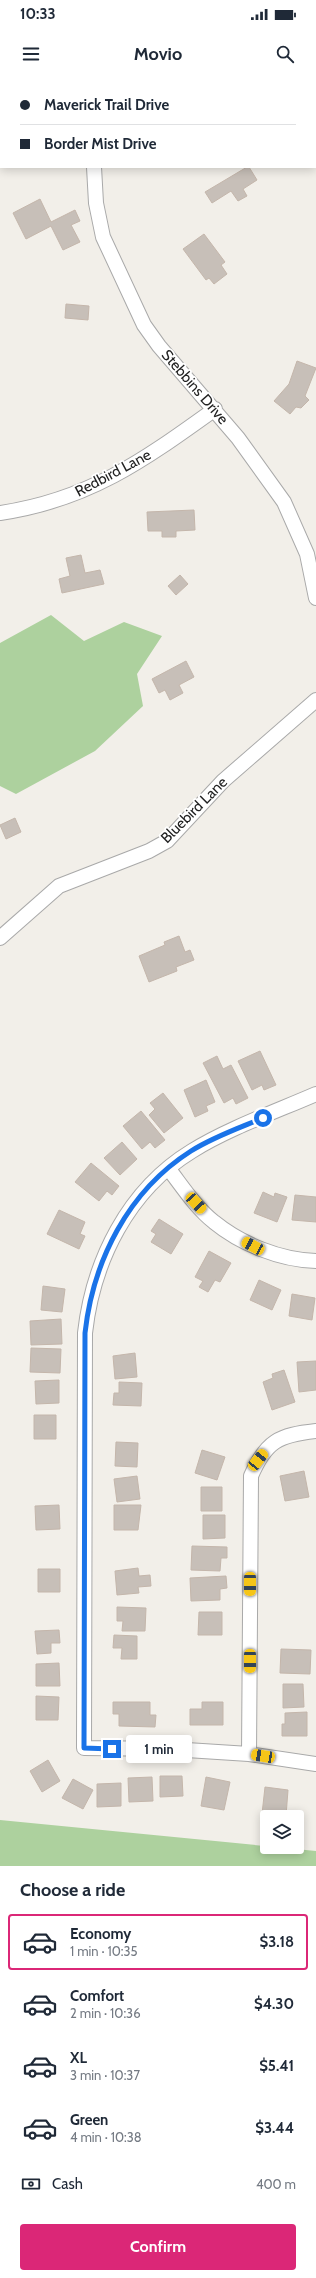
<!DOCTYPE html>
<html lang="en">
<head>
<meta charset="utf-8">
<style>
  body { margin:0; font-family:Cabin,sans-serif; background:#f2f2f3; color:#1f2937; height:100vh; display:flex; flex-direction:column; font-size:15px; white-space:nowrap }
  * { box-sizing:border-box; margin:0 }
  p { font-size:13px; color:#747a83 }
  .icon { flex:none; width:22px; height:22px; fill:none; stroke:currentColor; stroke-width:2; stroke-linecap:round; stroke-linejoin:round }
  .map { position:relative; height:1786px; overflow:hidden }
  .sheet { display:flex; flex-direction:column; background:#fff; flex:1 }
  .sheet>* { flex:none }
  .top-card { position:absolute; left:0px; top:0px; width:316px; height:88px; box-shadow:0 2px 10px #0003; display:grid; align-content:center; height:88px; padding:0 20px; background:#fff }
  .controls { position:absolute; left:260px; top:1730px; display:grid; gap:8px }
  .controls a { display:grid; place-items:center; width:44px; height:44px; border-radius:4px; background:#fff; box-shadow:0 2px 10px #0003; font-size:20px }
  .end { position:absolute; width:18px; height:18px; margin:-9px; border:5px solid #1a73e8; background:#fff; box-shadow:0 0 0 2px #fff }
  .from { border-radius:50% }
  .bubble { position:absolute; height:28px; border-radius:4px; background:#fff; box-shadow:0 2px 10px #0003; font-size:13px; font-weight:700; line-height:28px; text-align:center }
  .car { position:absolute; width:12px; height:24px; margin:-12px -6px; border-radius:5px; box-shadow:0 0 3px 1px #0007; background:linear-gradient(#f5c518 24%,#345 0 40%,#f5c518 0 76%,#345 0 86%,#f5c518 0) }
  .top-card b { display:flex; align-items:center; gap:14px; height:38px; font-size:15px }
  .top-card b+b { border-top:1px solid #e0e1e3 }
  .top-card i { width:10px; height:10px; background:#1f2937 }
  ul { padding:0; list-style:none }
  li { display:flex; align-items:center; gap:12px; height:56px; margin:0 8px 6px; padding:0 12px; border:2px solid transparent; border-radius:4px }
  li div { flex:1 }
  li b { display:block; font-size:15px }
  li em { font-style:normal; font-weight:700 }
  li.selected { border-color:#db2777 }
  li>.icon { width:36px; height:36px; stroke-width:1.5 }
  h2 { padding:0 20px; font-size:18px; line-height:48px }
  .pay { display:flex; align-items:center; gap:10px; height:44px; padding:0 20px; font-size:15px }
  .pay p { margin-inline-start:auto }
  .primary-button { display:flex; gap:8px; margin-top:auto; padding:8px 20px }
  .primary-button a { flex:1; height:46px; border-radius:4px; background:#db2777; color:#fff; font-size:16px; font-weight:700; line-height:46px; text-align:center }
  .status { display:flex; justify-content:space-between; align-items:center; height:28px; padding:0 20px; background:#fff; direction:ltr }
  .status svg { height:11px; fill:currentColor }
  header { display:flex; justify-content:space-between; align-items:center; height:52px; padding:0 20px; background:#fff; font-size:18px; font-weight:700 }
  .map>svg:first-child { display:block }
</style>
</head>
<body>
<div class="status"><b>10:33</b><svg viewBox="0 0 49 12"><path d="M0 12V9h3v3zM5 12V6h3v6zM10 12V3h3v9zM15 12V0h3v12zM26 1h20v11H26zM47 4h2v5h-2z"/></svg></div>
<header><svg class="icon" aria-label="menu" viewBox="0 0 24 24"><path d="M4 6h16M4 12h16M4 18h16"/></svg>Movio<svg class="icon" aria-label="search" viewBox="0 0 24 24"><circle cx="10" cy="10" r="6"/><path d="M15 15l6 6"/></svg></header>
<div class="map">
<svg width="316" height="1786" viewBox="0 0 316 1786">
  <rect width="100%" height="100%" fill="#f2efe9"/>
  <path fill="#add19e" d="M 51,535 L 84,561 L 124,542 L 162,556 L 137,594 L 143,626 L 95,671 L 16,714 L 0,706 L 0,563 Z
    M 0,1740 L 316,1771 L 316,1786 L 0,1786 Z"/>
  <path fill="#c7bfb8" stroke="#c4b6ab" d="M 247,87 L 249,87 L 257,100 L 243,109 L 247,116 L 238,121 L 231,111 L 212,123 L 205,112 Z
    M 40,119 L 51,142 L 75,130 L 80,141 L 71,145 L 80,162 L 63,170 L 51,146 L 26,159 L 13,133 Z
    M 204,154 L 225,182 L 221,185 L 227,194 L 214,204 L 209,198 L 206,200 L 183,169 Z
    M 66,224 L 89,226 L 88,240 L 65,238 Z
    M 297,281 L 316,288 L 305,316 L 309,320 L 301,328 L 296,327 L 290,334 L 274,321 L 289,304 Z
    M 194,430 L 195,450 L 176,451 L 176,457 L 162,457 L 162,451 L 148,451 L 147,432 Z
    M 81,475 L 85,493 L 100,490 L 104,504 L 62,513 L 59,499 L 70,496 L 66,478 Z
    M 180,495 L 188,504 L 176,515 L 168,506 Z
    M 186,581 L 194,597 L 179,605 L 183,613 L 170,620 L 165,610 L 159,613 L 152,599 Z
    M 15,738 L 21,752 L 6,759 L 0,745 Z
    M 179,856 L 185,872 L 190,870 L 194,880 L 176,887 L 177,891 L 149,902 L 139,876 L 165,865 L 164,862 Z
    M 260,971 L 276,1005 L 264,1010 L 262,1005 L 252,1010 L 238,981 Z
    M 217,976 L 223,989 L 231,985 L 248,1018 L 236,1024 L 233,1018 L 224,1023 L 203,983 Z
    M 206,1000 L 215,1022 L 206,1026 L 208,1031 L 195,1037 L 184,1010 Z
    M 163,1013 L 183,1038 L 164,1053 L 149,1035 L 155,1029 L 150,1023 Z
    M 141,1031 L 165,1060 L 155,1068 L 150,1062 L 142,1069 L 123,1046 Z
    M 122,1062 L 137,1079 L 120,1095 L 104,1078 Z
    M 91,1083 L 119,1106 L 112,1115 L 107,1111 L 99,1121 L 75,1102 Z
    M 263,1112 L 274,1117 L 275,1113 L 287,1117 L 277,1142 L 254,1133 Z
    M 295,1115 L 316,1117 L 316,1142 L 292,1140 Z
    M 59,1130 L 85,1142 L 80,1154 L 85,1156 L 79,1169 L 47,1154 Z
    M 159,1139 L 183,1154 L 171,1174 L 151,1162 L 156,1154 L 151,1151 Z
    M 209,1171 L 231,1183 L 220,1202 L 215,1200 L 208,1212 L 199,1207 L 203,1201 L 195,1197 Z
    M 259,1200 L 281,1210 L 272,1230 L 250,1220 Z
    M 43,1206 L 65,1209 L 62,1232 L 41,1230 Z
    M 292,1214 L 315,1218 L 312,1240 L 289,1236 Z
    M 61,1239 L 62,1264 L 31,1265 L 30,1241 Z
    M 31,1268 L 61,1269 L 60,1293 L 30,1292 Z
    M 135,1273 L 137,1297 L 115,1299 L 113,1276 Z
    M 316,1281 L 316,1310 L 299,1312 L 297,1282 Z
    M 284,1290 L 295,1322 L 272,1330 L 263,1302 L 273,1298 L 272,1294 Z
    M 59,1300 L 59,1323 L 36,1324 L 35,1301 Z
    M 119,1302 L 142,1303 L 141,1326 L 113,1325 L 114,1313 L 119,1313 Z
    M 34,1335 L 56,1335 L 56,1359 L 34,1359 Z
    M 116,1362 L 138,1363 L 137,1387 L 115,1386 Z
    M 202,1370 L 225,1377 L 217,1400 L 195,1393 Z
    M 304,1391 L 309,1417 L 285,1421 L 280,1396 Z
    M 137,1396 L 140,1419 L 117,1422 L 114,1399 Z
    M 201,1407 L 222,1407 L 222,1431 L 201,1431 Z
    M 59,1425 L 60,1449 L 36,1450 L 35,1426 Z
    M 114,1425 L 141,1425 L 138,1450 L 114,1450 Z
    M 203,1435 L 225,1435 L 225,1458 L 203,1459 Z
    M 192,1466 L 227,1467 L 227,1478 L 221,1478 L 220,1491 L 191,1490 Z
    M 138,1488 L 139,1496 L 150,1495 L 151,1506 L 138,1507 L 139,1513 L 117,1515 L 115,1491 Z
    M 38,1489 L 60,1489 L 60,1512 L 38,1512 Z
    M 226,1496 L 227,1508 L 220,1509 L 220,1520 L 191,1521 L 190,1498 Z
    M 117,1527 L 146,1528 L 145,1551 L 122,1551 L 123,1541 L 117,1541 Z
    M 199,1532 L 222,1532 L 222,1555 L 198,1555 Z
    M 59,1550 L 60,1563 L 51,1563 L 51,1573 L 37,1574 L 35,1551 Z
    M 114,1555 L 137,1556 L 137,1579 L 121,1579 L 122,1568 L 113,1568 Z
    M 281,1569 L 311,1570 L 310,1594 L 280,1593 Z
    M 59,1583 L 60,1606 L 36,1606 L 36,1584 Z
    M 283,1604 L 303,1604 L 304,1627 L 283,1628 Z
    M 36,1616 L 59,1617 L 58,1640 L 36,1640 Z
    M 113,1622 L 150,1622 L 150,1635 L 156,1635 L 155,1647 L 119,1646 L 119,1634 L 113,1634 Z
    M 202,1622 L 223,1622 L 223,1645 L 190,1645 L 190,1629 L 202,1629 Z
    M 307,1632 L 307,1656 L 282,1656 L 282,1644 L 285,1644 L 285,1633 Z
    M 48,1680 L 60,1701 L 42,1712 L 30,1691 Z
    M 160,1696 L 182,1696 L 183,1716 L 160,1717 Z
    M 152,1697 L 153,1721 L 129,1722 L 128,1698 Z
    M 206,1697 L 230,1702 L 224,1730 L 201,1726 Z
    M 73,1699 L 93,1710 L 83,1729 L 62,1718 Z
    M 121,1703 L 121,1726 L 97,1727 L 97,1704 Z
    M 265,1707 L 288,1710 L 286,1736 L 262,1734 Z"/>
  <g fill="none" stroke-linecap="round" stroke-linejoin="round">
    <defs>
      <path id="street" d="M 84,0 L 84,1
        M 0,64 L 1,64
        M 94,87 L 96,123 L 103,157 L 144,245 L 159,266 L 238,358 L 284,422 L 307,474 L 316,518
        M 0,433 C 89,420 144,380 215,329
        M 0,858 L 59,806 L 149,771 L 167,761 L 223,701 L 316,620
        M 316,1014 C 277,1031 227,1049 192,1071 C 128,1110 93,1181 85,1253 L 84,1668 L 171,1669 L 249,1674 L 316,1684
        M 168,1088 C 182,1106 196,1128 214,1142 C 241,1164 280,1180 316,1181
        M 249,1674 L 251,1396 C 266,1361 279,1355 316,1351"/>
    </defs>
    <use href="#street" stroke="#a9a9a9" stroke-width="16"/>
    <use href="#street" stroke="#fff" stroke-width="14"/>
  </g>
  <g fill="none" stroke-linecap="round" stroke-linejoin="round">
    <path stroke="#1a73e8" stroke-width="5" d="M 112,1669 L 84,1668 L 85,1253 C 93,1181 128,1111 191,1071 C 213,1057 239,1048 263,1038"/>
  </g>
  <g text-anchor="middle" stroke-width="3.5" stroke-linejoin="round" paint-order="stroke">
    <g font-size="15" fill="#222" stroke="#fff">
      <text transform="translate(195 307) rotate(49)" y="5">Stebbins Drive</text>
      <text transform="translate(113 393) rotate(-28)" y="5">Redbird Lane</text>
      <text transform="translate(194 730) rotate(-45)" y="5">Bluebird Lane</text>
    </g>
  </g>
</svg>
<div class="controls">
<a><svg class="icon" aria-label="layers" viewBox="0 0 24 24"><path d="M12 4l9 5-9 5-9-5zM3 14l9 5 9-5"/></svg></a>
</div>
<i class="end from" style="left:263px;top:1038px"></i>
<i class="end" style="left:112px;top:1669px"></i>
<div class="bubble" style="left:126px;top:1655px;width:66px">1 min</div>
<i class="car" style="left:196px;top:1123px;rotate:137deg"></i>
<i class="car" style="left:253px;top:1166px;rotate:298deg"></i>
<i class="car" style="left:258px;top:1380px;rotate:39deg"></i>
<i class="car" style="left:250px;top:1504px;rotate:180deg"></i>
<i class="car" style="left:250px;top:1581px;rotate:180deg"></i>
<i class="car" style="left:263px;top:1676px;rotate:279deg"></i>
<div class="top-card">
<b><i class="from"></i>Maverick Trail Drive</b>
<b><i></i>Border Mist Drive</b>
</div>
</div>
<section class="sheet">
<h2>Choose a ride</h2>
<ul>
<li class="selected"><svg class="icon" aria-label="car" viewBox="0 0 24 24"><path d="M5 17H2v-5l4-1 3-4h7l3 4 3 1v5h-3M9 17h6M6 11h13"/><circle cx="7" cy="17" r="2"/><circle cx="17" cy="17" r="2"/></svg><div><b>Economy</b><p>1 min · 10:35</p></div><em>$3.18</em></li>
<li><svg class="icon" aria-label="car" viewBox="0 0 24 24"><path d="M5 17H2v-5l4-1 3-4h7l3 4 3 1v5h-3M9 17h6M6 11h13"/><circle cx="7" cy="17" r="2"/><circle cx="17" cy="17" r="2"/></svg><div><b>Comfort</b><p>2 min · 10:36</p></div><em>$4.30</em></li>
<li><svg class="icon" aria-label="car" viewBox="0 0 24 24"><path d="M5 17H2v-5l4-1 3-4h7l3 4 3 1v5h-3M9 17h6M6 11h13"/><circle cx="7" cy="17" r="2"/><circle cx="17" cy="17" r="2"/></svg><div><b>XL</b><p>3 min · 10:37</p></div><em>$5.41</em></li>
<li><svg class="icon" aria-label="car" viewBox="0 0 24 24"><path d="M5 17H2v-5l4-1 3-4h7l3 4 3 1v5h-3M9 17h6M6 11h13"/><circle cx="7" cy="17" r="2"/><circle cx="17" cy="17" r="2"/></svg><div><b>Green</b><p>4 min · 10:38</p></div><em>$3.44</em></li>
</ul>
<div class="pay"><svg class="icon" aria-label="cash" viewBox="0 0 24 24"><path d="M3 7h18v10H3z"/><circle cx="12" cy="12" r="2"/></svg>Cash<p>400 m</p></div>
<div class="primary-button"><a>Confirm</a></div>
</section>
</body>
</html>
